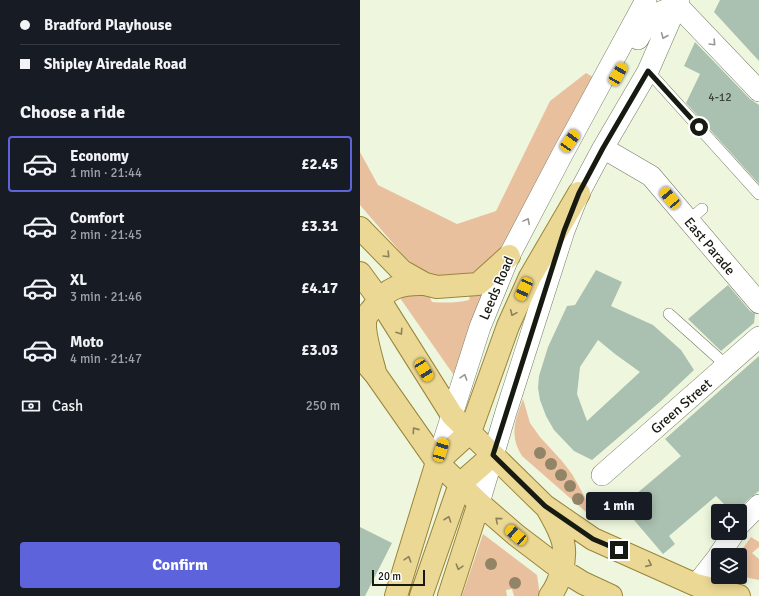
<!DOCTYPE html>
<html lang="en">
<head>
<meta charset="utf-8">
<style>
  body { margin:0; font-family:Signika,sans-serif; background:#20242c; color:#f1f3f6; height:100vh; display:flex; flex-direction:column; font-size:15px; white-space:nowrap }
  * { box-sizing:border-box; margin:0 }
  p { font-size:13px; color:#9ea1a6 }
  .icon { flex:none; width:22px; height:22px; fill:none; stroke:currentColor; stroke-width:2; stroke-linecap:round; stroke-linejoin:round }
  .map { position:relative; flex:1; overflow:hidden }
  .sheet { display:flex; flex-direction:column; background:#171b24; width:360px }
  .sheet>* { flex:none }
  .hud { display:grid; align-content:center; height:88px; padding:0 20px; background:#171b24 }
  .fabs { position:absolute; left:351px; top:504px; display:grid; gap:8px }
  .fabs a { display:grid; place-items:center; width:36px; height:36px; border-radius:4px; background:#171b24; box-shadow:0 2px 10px #0003; font-size:20px }
  .scale { position:absolute; left:12px; bottom:10px; width:53px; box-sizing:border-box; padding-left:4px; border:2px solid #171a11; border-top:0; font-size:11px; line-height:14px; white-space:nowrap; color:#171a11; -webkit-text-stroke:3px #fff; paint-order:stroke }
  .end { position:absolute; width:18px; height:18px; margin:-9px; border:5px solid #171a11; background:#fff; box-shadow:0 0 0 2px #fff }
  .from { border-radius:50% }
  .bubble { position:absolute; height:28px; border-radius:4px; background:#171b24; box-shadow:0 2px 10px #0003; font-size:13px; font-weight:700; line-height:28px; text-align:center }
  .car { position:absolute; width:12px; height:24px; margin:-12px -6px; border-radius:5px; box-shadow:0 0 3px 1px #0007; background:linear-gradient(#f5c518 24%,#345 0 40%,#f5c518 0 76%,#345 0 86%,#f5c518 0) }
  .hud b { display:flex; align-items:center; gap:14px; height:38px; font-size:15px }
  .hud b+b { border-top:1px solid #363941 }
  .hud i { width:10px; height:10px; background:#f1f3f6 }
  ul { padding:0; list-style:none }
  li { display:flex; align-items:center; gap:12px; height:56px; margin:0 8px 6px; padding:0 12px; border:2px solid transparent; border-radius:4px }
  li div { flex:1 }
  li b { display:block; font-size:15px }
  li em { font-style:normal; font-weight:700 }
  li.selected { border-color:#5c63db }
  li>.icon { width:36px; height:36px; stroke-width:1.5 }
  h2 { padding:0 20px; font-size:18px; line-height:48px }
  .pay { display:flex; align-items:center; gap:10px; height:44px; padding:0 20px; font-size:15px }
  .pay p { margin-inline-start:auto }
  .button { display:flex; gap:8px; margin-top:auto; padding:8px 20px }
  .button a { flex:1; height:46px; border-radius:4px; background:#5c63db; color:#fff; font-size:16px; font-weight:700; line-height:46px; text-align:center }
  main { display:flex; flex:1; min-height:0 }
  .map>svg:first-child { display:block }
</style>
</head>
<body>
<main>
<section class="sheet">
<div class="hud">
<b><i class="from"></i>Bradford Playhouse</b>
<b><i></i>Shipley Airedale Road</b>
</div>
<h2>Choose a ride</h2>
<ul>
<li class="selected"><svg class="icon" aria-label="car" viewBox="0 0 24 24"><path d="M5 17H2v-5l4-1 3-4h7l3 4 3 1v5h-3M9 17h6M6 11h13"/><circle cx="7" cy="17" r="2"/><circle cx="17" cy="17" r="2"/></svg><div><b>Economy</b><p>1 min · 21:44</p></div><em>£2.45</em></li>
<li><svg class="icon" aria-label="car" viewBox="0 0 24 24"><path d="M5 17H2v-5l4-1 3-4h7l3 4 3 1v5h-3M9 17h6M6 11h13"/><circle cx="7" cy="17" r="2"/><circle cx="17" cy="17" r="2"/></svg><div><b>Comfort</b><p>2 min · 21:45</p></div><em>£3.31</em></li>
<li><svg class="icon" aria-label="car" viewBox="0 0 24 24"><path d="M5 17H2v-5l4-1 3-4h7l3 4 3 1v5h-3M9 17h6M6 11h13"/><circle cx="7" cy="17" r="2"/><circle cx="17" cy="17" r="2"/></svg><div><b>XL</b><p>3 min · 21:46</p></div><em>£4.17</em></li>
<li><svg class="icon" aria-label="car" viewBox="0 0 24 24"><path d="M5 17H2v-5l4-1 3-4h7l3 4 3 1v5h-3M9 17h6M6 11h13"/><circle cx="7" cy="17" r="2"/><circle cx="17" cy="17" r="2"/></svg><div><b>Moto</b><p>4 min · 21:47</p></div><em>£3.03</em></li>
</ul>
<div class="pay"><svg class="icon" aria-label="cash" viewBox="0 0 24 24"><path d="M3 7h18v10H3z"/><circle cx="12" cy="12" r="2"/></svg>Cash<p>250 m</p></div>
<div class="button"><a>Confirm</a></div>
</section>
<div class="map">
<svg width="399" height="596" viewBox="0 0 399 596">
  <rect width="100%" height="100%" fill="#eef7de"/>
  <path fill="#e9c09e" d="M 226,73 L 233,77 L 142,248 L 133,262 L 108,277 L 74,277 L 56,267 L 43,255 L 0,205 L 0,152 L 18,185 L 97,224 L 136,211 L 190,101 Z
    M 68,293 L 72,302 C 85,303 96,303 109,300 L 110,295 L 124,293 L 96,373 L 93,374 L 40,298 L 49,294 Z
    M 163,399 L 170,423 L 180,437 L 202,461 L 212,474 L 236,517 L 234,519 L 162,456 C 149,435 155,420 163,399 Z
    M 123,534 L 177,575 L 180,595 L 178,596 L 154,596 L 152,589 L 146,590 L 147,596 L 102,596 Z
    M 391,537 L 399,542 L 399,547 L 392,553 L 399,559 L 399,580 L 380,576 L 380,555 L 378,555 Z"/>
  <path fill="#aac0b0" fill-rule="evenodd" d="M 360,0 L 399,0 L 399,61 L 354,12 Z
    M 335,42 L 390,99 L 399,105 L 399,184 L 326,103 L 340,74 L 324,66 Z
    M 236,270 L 262,282 L 251,306 L 293,325 L 321,350 L 334,370 L 301,401 L 232,460 L 214,451 L 194,430 L 186,416 L 180,400 L 178,388 L 179,376 L 188,347 L 207,306 L 215,305 ZM 238,340 L 255,354 L 280,372 L 227,421 L 217,394 L 220,367 Z
    M 368,285 L 390,311 L 395,314 L 394,323 L 361,351 L 328,319 Z
    M 399,356 L 399,491 L 391,497 L 376,511 L 371,511 L 356,496 L 309,536 L 315,544 L 303,554 L 262,506 L 321,456 L 305,439 Z
    M 0,527 L 32,543 L 5,596 L 0,596 Z"/>
  <g fill="none" stroke-linecap="round" stroke-linejoin="round">
    <defs>
      <path id="service" d="M 288,71 L 399,194
        M 329,220 L 342,209
        M 309,314 L 367,366"/>
      <path id="minor" d="M 278,39 L 288,22 L 296,14 L 317,5 L 399,91
        M 243,148 L 291,176 L 399,303
        M 77,462 L 120,327 L 149,256 L 203,153 L 286,0
        M 242,475 L 399,337
        M 119,503 L 146,412 L 204,231 L 219,193 L 243,148 L 288,71 L 319,0
        M 380,524 L 399,505
        M 359,555 L 374,533
        M 336,585 L 358,557"/>
      <path id="primary" d="M 0,228 L 42,271 L 65,284 L 77,287 L 118,284 L 149,256
        M 0,273 L 19,299 L 92,415 L 185,506 L 233,539 L 336,585 L 379,596
        M 0,356 L 16,375 L 77,462 L 119,503 L 156,535 L 202,570 L 223,583 L 251,596
        M 15,372 C 12,360 2,329 6,318 C 7,314 11,311 13,308 C 27,287 41,283 65,284
        M 77,462 L 110,432 L 148,326 L 170,277 L 219,193
        M 187,508 C 193,519 200,530 203,542 C 207,559 200,583 190,596
        M 36,596 L 77,462
        M 61,596 L 100,484 L 133,455
        M 89,596 L 119,503"/>
    </defs>
    <use href="#service" stroke="#737a64" stroke-width="12"/>
    <use href="#minor" stroke="#737a64" stroke-width="22"/>
    <use href="#primary" stroke="#998539" stroke-width="24"/>
    <use href="#service" stroke="#fff" stroke-width="11"/>
    <use href="#minor" stroke="#fff" stroke-width="21"/>
    <use href="#primary" stroke="#ecd895" stroke-width="22"/>
  </g>
  <g fill="#928467">
    <circle cx="180" cy="453" r="6"/>
    <circle cx="191" cy="464" r="6"/>
    <circle cx="201" cy="475" r="6"/>
    <circle cx="210" cy="486" r="6"/>
    <circle cx="218" cy="499" r="6"/>
    <circle cx="131" cy="564" r="6"/>
    <circle cx="155" cy="583" r="6"/>
  </g>
  <defs><path id="oneway-chevron" d="M-2-3.5L2.5 0L-2 3.5" fill="none" stroke-width="1.6" stroke-linecap="round" stroke-linejoin="round"/></defs>
  <g stroke="#979894">
    <use href="#oneway-chevron" transform="translate(304 36) rotate(113)"/>
    <use href="#oneway-chevron" transform="translate(353 43) rotate(46)"/>
    <use href="#oneway-chevron" transform="translate(167 221) rotate(-62)"/>
    <use href="#oneway-chevron" transform="translate(104 377) rotate(-72)"/>
  </g>
  <g stroke="#8c825a">
    <use href="#oneway-chevron" transform="translate(27 255) rotate(46)"/>
    <use href="#oneway-chevron" transform="translate(153 313) rotate(114)"/>
    <use href="#oneway-chevron" transform="translate(40 332) rotate(57)"/>
    <use href="#oneway-chevron" transform="translate(55 430) rotate(-125)"/>
    <use href="#oneway-chevron" transform="translate(88 519) rotate(-71)"/>
    <use href="#oneway-chevron" transform="translate(138 520) rotate(-139)"/>
    <use href="#oneway-chevron" transform="translate(48 559) rotate(-73)"/>
    <use href="#oneway-chevron" transform="translate(289 564) rotate(24)"/>
    <use href="#oneway-chevron" transform="translate(99 567) rotate(107)"/>
  </g>
  <g fill="none" stroke-linecap="round" stroke-linejoin="round">
    <path stroke="#171a11" stroke-width="5" d="M 259,550 L 233,539 L 185,506 L 133,455 L 204,231 L 219,193 L 243,148 L 288,71 L 339,127"/>
  </g>
  <g text-anchor="middle" stroke-width="3" stroke-linejoin="round" paint-order="stroke">
    <g font-size="12" fill="#3c4439">
      <text x="360" y="101">4-12</text>
    </g>
    <g font-size="14" fill="#171a11" stroke="#fff">
      <text transform="translate(350 246) rotate(50)" y="5">East Parade</text>
      <text transform="translate(136 288) rotate(-67)" y="5">Leeds Road</text>
      <text transform="translate(321 406) rotate(-41)" y="5">Green Street</text>
    </g>
  </g>
</svg>
<div class="fabs">
<a><svg class="icon" aria-label="locate" viewBox="0 0 24 24"><circle cx="12" cy="12" r="6"/><path d="M12 2v4M12 18v4M2 12h4M18 12h4"/></svg></a>
<a><svg class="icon" aria-label="layers" viewBox="0 0 24 24"><path d="M12 4l9 5-9 5-9-5zM3 14l9 5 9-5"/></svg></a>
</div>
<div class="scale">20 m</div>
<i class="end from" style="left:339px;top:127px"></i>
<i class="end" style="left:259px;top:550px"></i>
<div class="bubble" style="left:226px;top:492px;width:66px">1 min</div>
<i class="car" style="left:258px;top:74px;rotate:30deg"></i>
<i class="car" style="left:210px;top:141px;rotate:35deg"></i>
<i class="car" style="left:310px;top:198px;rotate:320deg"></i>
<i class="car" style="left:164px;top:289px;rotate:204deg"></i>
<i class="car" style="left:64px;top:370px;rotate:148deg"></i>
<i class="car" style="left:81px;top:450px;rotate:17deg"></i>
<i class="car" style="left:156px;top:535px;rotate:311deg"></i>
</div>
</main>
</body>
</html>
